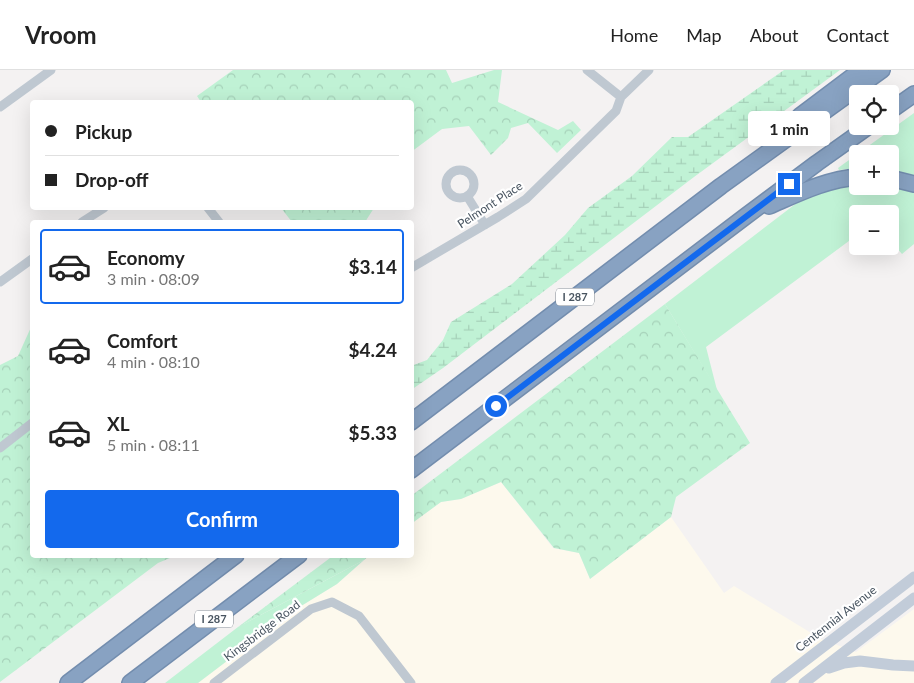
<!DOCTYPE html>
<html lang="en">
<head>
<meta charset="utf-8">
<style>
  body { margin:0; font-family:Lato,sans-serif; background:#f6f6f6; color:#222; height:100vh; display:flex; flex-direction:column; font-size:19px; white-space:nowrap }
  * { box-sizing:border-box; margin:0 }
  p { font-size:16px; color:#767676 }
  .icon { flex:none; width:28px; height:28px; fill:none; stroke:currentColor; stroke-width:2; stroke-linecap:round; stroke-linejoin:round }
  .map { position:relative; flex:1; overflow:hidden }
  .panel { position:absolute; left:30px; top:150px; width:384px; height:338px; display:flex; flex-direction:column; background:#fff; border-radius:5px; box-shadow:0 5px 20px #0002 }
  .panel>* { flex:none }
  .top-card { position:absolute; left:30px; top:30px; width:384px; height:110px; border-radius:5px; box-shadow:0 5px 20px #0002; display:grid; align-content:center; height:110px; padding:0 15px; background:#fff }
  .tools { position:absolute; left:849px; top:15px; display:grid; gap:10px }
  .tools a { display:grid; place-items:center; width:50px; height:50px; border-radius:5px; background:#fff; box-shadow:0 5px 20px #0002; font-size:25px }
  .end { position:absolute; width:22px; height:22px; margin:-11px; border:6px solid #1369ed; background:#fff; box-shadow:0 0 0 2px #fff }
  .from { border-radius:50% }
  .bubble { position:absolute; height:35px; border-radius:5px; background:#fff; box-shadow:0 5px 20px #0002; font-size:16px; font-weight:700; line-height:35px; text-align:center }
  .top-card b { display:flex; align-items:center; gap:18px; height:48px; font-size:19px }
  .top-card b+b { border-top:1px solid #e0e0e0 }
  .top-card i { width:12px; height:12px; background:#222 }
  ul { padding:9px 0 0; list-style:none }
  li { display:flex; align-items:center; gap:15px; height:75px; margin:0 10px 8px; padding:0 5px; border:2px solid transparent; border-radius:5px }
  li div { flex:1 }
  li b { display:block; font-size:19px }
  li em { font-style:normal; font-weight:700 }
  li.on { border-color:#1369ed }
  li>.icon { width:45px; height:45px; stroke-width:1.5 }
  .cta { display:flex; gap:10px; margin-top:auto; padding:10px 15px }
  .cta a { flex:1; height:58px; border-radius:5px; background:#1369ed; color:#fff; font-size:20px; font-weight:700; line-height:58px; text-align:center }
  header { display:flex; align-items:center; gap:30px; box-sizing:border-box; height:70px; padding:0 25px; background:#fff; border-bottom:1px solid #e0e0e0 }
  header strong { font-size:24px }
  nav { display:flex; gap:28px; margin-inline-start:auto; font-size:18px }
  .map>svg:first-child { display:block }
</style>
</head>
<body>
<header>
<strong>Vroom</strong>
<nav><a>Home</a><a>Map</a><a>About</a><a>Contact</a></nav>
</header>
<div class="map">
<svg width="914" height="613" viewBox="0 0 914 613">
  <defs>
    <pattern id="forest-crowns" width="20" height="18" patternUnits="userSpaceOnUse" patternTransform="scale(1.25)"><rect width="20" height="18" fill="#c0f2d5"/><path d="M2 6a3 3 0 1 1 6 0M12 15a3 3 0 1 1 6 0" fill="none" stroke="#a6d1b9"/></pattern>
    <pattern id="wetland-marsh" width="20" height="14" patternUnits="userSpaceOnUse" patternTransform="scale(1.25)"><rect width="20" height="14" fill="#c0f2d5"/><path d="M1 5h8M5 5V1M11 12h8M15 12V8" fill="none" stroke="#a6d1b9"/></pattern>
  </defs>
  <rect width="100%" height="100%" fill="#f4f2f2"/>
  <path fill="#fdf9ed" d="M 501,412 L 553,478 L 579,483 L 590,509 L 671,447 L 724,523 L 734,516 L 821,569 L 856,582 L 914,539 L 914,613 L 198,613 L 293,541 L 337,514 L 370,485 L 411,485 L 411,454 L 441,432 L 461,429 Z"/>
  <path fill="#c0f2d5" d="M 914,43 L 914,106 L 890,100 L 890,84 L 858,84 L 857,98 L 839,100 L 838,98 Z
    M 857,114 L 858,116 L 890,116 L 914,122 L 914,174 L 902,184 L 890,170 L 890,144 L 858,144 L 857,165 L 706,277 L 717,320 L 665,234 L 798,132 L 829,119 Z
    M 364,490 L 337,514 L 293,541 L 198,613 L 165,613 L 238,557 Z"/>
  <path fill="url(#forest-crowns)" d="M 233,0 L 446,0 L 452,13 L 494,0 L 502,0 L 498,32 L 558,60 L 573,51 L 581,60 L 557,83 L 528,53 L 511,58 L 508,68 L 491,85 L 469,56 L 442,59 L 411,82 L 411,32 L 201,32 L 197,26 Z
    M 281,138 L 374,138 L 365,152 L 292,152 Z
    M 665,234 L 750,373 L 676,427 L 671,447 L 590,509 L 579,483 L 554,478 L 501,412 L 461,429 L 441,432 L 411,454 L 411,426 Z
    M 32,255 L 32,485 L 177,485 L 158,493 L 0,612 L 0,295 L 18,286 Z
    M 334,485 L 370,485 L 364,490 L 238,557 Z"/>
  <path fill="url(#wetland-marsh)" d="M 784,0 L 840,0 L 694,107 L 443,298 L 411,320 L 411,296 L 427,290 L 443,270 L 451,252 L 512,214 L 565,165 L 588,138 L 632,106 L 672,67 L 688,67 Z"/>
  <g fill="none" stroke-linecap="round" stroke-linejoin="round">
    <defs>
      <path id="highway" d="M 890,41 L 914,24
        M 796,57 L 800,46 L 861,0
        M 890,108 L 914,114
        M 769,136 C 797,124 827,109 858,107
        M 411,352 L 721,116 L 882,0
        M 411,400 L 746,146 L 817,93 L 869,56
        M 68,613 L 236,485
        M 130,613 L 299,485"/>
    </defs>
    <use href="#highway" stroke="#738dae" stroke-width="18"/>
    <path stroke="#bfc8d1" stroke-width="9" d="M 587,0 L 621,27
      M 0,37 L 51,0
      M446 114a14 14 0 1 1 28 0a14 14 0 1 1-28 0Z
      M 467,126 L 485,155
      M 208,138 L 219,152
      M 82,152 L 104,138
      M 411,198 L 498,147 L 526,129 L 616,41 L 621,27 L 649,0
      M 0,212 L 32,189
      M 0,378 L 32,353
      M 214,613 L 311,539 L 332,532 L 359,546 L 411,613"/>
    <path stroke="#c2ccd9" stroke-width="11" d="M 829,598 L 844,593 L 860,591 L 893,595 L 914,596
      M 776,613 L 914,507
      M 804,613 L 914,528"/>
    <use href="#highway" stroke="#88a2c2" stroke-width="15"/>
  </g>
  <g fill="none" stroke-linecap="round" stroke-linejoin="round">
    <path stroke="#1369ed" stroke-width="6" d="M 496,336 L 789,114"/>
  </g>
  <g text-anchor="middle" stroke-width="4.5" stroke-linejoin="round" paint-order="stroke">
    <g fill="#fff" stroke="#7f8790" stroke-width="1">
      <rect x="556" y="218.5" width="38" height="17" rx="4"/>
      <rect x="195" y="540.5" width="38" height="17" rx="4"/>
    </g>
    <g font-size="11" font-weight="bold" fill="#485460">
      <text x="575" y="231">I 287</text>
      <text x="214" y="553">I 287</text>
    </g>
    <g font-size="12" fill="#485460" stroke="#fff">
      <text transform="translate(490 135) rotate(-33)" y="4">Pelmont Place</text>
      <text transform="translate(836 549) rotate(-38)" y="4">Centennial Avenue</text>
      <text transform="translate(262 561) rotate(-37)" y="4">Kingsbridge Road</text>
    </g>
  </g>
</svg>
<div class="tools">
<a><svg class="icon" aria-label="locate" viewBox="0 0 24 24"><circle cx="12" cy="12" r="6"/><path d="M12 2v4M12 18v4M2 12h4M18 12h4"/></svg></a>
<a>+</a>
<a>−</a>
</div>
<i class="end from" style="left:496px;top:336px"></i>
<i class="end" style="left:789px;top:114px"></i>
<div class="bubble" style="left:748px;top:41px;width:82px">1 min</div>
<div class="top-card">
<b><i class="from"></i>Pickup</b>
<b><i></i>Drop-off</b>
</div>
<section class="panel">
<ul>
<li class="on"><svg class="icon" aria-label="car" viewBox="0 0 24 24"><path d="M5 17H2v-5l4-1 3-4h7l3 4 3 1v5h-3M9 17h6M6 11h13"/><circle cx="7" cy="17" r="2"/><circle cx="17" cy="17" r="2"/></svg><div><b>Economy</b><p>3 min · 08:09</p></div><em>$3.14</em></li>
<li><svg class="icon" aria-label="car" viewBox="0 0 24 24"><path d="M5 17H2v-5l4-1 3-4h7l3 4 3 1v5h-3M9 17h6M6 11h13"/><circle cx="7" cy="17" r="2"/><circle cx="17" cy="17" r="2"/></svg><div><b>Comfort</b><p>4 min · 08:10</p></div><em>$4.24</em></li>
<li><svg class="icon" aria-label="car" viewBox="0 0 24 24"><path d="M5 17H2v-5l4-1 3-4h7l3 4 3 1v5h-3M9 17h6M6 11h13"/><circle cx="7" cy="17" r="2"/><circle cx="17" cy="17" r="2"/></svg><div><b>XL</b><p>5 min · 08:11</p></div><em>$5.33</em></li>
</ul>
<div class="cta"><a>Confirm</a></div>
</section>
</div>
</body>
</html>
